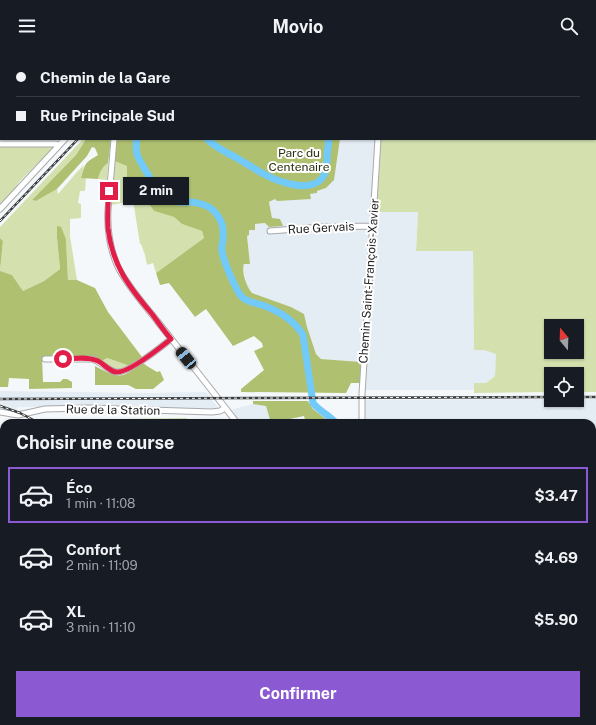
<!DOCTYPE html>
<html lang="fr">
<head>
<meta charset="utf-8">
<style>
  body { margin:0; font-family:"Public Sans",sans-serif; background:#242831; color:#f1f3f6; height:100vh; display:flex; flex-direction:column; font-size:15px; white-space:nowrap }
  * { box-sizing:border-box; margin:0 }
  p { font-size:13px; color:#9ea1a6 }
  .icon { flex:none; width:22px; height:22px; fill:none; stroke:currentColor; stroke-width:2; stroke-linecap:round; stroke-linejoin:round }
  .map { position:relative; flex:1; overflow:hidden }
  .drawer { position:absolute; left:0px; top:367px; width:596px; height:306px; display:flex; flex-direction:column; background:#171b24; border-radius:12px 12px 0 0; box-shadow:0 1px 3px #0004 }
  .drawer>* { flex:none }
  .top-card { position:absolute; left:0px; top:0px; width:596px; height:88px; box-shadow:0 1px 3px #0004; display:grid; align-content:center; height:88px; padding:0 16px; background:#171b24 }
  .needle { width:26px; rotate:341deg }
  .controls { position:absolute; left:544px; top:267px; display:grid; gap:8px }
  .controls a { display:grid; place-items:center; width:40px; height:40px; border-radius:0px; background:#171b24; box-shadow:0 1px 3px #0004; font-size:20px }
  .end { position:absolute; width:18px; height:18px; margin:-9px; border:5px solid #e11d48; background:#fff; box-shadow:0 0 0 2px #fff }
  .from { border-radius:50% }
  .bubble { position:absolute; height:28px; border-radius:0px; background:#171b24; box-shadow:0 1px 3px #0004; font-size:13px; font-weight:700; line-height:28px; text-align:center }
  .car { position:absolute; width:12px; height:24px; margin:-12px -6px; border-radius:5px; box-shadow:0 0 3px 1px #0007; background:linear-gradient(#222 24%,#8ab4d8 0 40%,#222 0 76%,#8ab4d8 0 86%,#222 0) }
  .top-card b { display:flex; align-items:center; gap:14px; height:38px; font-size:15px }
  .top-card b+b { border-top:1px solid #363941 }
  .top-card i { width:10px; height:10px; background:#f1f3f6 }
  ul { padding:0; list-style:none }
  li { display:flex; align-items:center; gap:12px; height:56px; margin:0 8px 6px; padding:0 8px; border:2px solid transparent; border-radius:0px }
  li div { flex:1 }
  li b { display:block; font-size:15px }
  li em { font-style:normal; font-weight:700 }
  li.selected { border-color:#8b5ad3 }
  li>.icon { width:36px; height:36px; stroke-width:1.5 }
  h2 { padding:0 16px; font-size:18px; line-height:48px }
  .button { display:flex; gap:8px; margin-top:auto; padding:8px 16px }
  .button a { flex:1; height:46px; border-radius:0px; background:#8b5ad3; color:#fff; font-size:16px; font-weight:700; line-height:46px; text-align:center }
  header { display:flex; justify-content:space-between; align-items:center; height:52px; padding:0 16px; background:#171b24; font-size:18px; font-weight:700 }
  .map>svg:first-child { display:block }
</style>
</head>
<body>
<header><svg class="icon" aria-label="menu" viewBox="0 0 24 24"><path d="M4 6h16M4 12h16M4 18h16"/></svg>Movio<svg class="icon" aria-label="search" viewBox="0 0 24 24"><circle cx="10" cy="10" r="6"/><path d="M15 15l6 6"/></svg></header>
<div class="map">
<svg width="596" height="673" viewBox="0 0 596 673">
  <rect width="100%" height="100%" fill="#f5f8fa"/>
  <path fill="#e4ecf4" d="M 374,0 L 558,0 L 557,1 L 375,1 Z
    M 572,0 L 596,0 L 596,85 L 595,84 L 595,1 L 572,1 Z
    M 340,87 L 376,87 L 370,170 L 367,172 L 269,177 L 269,180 L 320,177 L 367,176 L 370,179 L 361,310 L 321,307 L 316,302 L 307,275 L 303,262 L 291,255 L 252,241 L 248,237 L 243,216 L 244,212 L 250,212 L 247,184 L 249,178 L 255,178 L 255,172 L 266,171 L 272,166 L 269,150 L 275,147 L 317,141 L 317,139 L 326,136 L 334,128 Z
    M 376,160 L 418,160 L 416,199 L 473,199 L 474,298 L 484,298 L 496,301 L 495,324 L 486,331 L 474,331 L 474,338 L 365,338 Z
    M 0,339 L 148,341 L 206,340 L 219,357 L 138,355 L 18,355 L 14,361 L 0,357 Z
    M 551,347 L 551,348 L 577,348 L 577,347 L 596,347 L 596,619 L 592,618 L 592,371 L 364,371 L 364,348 Z
    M 253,352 L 266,354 L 271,371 L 241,371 L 230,358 Z
    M 592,624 L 596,625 L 596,647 L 592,647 Z"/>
  <path fill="#d4e1ae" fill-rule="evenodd" d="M 595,84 L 596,85 L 596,340 L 577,340 L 577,322 L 551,322 L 551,340 L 474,341 L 474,331 L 486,331 L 495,324 L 496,302 L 484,298 L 474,298 L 473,199 L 416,199 L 418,160 L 376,160 L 379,125 L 381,87 L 595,87 ZM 551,274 L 577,274 L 577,300 L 551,300 Z
    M 83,87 L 86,87 L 76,103 L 32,148 L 36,149 L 57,137 L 58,142 L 77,120 L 84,113 L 81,125 L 86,126 L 85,139 L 80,139 L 78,151 L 81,152 L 81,166 L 70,167 L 70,184 L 77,228 L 68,228 L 66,187 L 57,174 L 57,186 L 60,217 L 44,229 L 23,239 L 12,223 L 0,220 L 3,189 L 0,186 L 0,175 Z
    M 117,87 L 127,114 L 127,150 L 111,153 Z
    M 0,94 L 54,94 L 54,95 L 48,103 L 46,103 L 19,130 L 17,133 L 18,134 L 0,153 Z
    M 108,111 L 107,128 L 98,127 C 100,120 102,115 108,111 Z
    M 133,148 L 146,148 L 154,159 L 174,165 L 182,172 L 202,179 L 204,186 L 156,221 L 153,211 L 147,213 L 145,203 L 141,192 L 140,192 Z
    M 107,306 L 130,314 L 120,319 L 111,316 L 102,309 Z
    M 187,366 L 187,371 L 121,371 L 121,367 Z"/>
  <path fill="#afc171" d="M 165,0 L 368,0 L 368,1 L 164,1 Z
    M 86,87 L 111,87 L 108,111 C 102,115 100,120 98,127 L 81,126 C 85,111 85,111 98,103 L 95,96 L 92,95 L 87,104 L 57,137 L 36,149 L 32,148 L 76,103 Z
    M 117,87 L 340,87 L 334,128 L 326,136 L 317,139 L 317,141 L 310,142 L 311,147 L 277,149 L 275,147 L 269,150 L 272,166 L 280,167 L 283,174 L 269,175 L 265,171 L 255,172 L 255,178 L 249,178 L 249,183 L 247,184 L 250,212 L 244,212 C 241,219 247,236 252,241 L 291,255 L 304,262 L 307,275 L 316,302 L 321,307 L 361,310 L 360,331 L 351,331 L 346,341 L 241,340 L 241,337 L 264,318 L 254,299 L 263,295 L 262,291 L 254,284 L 233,294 L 206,257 L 195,265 L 169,231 L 160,233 L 156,221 L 204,186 L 202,179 L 182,172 L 174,165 L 154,159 L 146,148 L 133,148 L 127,150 L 127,114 L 115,109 Z
    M 57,174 L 61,175 L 66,187 L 68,228 L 77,228 L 95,236 L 108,260 L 142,305 L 130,314 L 107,306 L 102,309 L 90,305 L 42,305 L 43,330 L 60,330 L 63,327 L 67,327 L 72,330 L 72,336 L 29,337 L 29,327 L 9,326 L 8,335 L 0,335 L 0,186 L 3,189 L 0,219 L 12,223 L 23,239 L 44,229 L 60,217 L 57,186 Z
    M 143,311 L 147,314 L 157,320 L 160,319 L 164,328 L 153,337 L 136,337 L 128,333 L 95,333 L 95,314 C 120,327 120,327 143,311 Z
    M 253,349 L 308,349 L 313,357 L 331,371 L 306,371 L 304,364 L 271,371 L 266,354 L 253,352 Z
    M 53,367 L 121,367 L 121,371 L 57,371 Z"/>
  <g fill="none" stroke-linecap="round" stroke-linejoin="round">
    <path stroke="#71caf8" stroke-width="1" d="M 0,557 L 4,557
      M 93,673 L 93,669"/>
    <path stroke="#71caf8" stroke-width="7" d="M 259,0 L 259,1
      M 318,0 L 321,1
      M 304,1 L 307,0
      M 137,87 C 136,92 136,100 138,105 C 140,109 142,112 144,116 C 151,127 160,145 174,149 C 179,151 183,150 189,150 C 197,150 208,153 214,159 C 222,168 224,175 223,187 C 223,191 221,195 222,199 C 223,208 235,236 241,244 C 246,250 255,251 262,253 C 279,259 294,268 303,283 L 313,351 C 318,358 330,364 336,371
      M 207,87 C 215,95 225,100 235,105 C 244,110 253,116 262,121 C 276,129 310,142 322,126 C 327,120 326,115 327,108 C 327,101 328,94 329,87
      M 485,669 L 487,673"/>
    <defs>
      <path id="minor" d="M 117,0 L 117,1
        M 371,0 L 372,1
        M 31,1 L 31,0
        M 566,1 L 566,0
        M 0,2 L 1,2
        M 0,53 L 1,53
        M 114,87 L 108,158 C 107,177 110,197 118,215 C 128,235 144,252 158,270 C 184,303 211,337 237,371
        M 0,92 L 55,92 L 59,93
        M 0,157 L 65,87
        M 270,179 L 322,175 L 373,174
        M 45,307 L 92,307 C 102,310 108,319 116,320 C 128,322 161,295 171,287
        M 0,360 L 18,363 L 45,357 L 88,356 L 212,360 L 220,359 L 225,356
        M 362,371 L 362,342 L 378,87
        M 0,387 L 4,388
        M 0,428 L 4,428
        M 0,433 L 4,433
        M 0,471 L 4,471
        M 592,621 L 596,622
        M 359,669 L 360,673
        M 502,669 L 503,673"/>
    </defs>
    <use href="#minor" stroke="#a7a9ac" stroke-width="7"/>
    <use href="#minor" stroke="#fff" stroke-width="5"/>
    <defs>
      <path id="rail" d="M 161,1 L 162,0
        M 0,169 L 78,87
        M 577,345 L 596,345
        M 0,347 L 551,345
        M 0,354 L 20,361 L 39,371
        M 194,669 L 196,673"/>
    </defs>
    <use href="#rail" stroke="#3a3c3d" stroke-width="2.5"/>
    <use href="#rail" stroke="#fff" stroke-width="1" stroke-dasharray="3" stroke-linecap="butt"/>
  </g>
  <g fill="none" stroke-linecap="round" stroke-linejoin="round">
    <path stroke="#e11d48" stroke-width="5" d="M 63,307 C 74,307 88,304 98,309 C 104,312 109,319 116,320 C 128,322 161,295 171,287 C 164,279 158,270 152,262 C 129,235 112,213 108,176 C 107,163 108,151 109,139"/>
  </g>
  <g text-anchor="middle" stroke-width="4" stroke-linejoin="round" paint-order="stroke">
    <g font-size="12" fill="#29300d" stroke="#fff">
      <text x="299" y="105">Parc du<tspan x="299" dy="14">Centenaire</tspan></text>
    </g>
    <g font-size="12" fill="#1d1e1f" stroke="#fff">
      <text transform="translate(321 176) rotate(-3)" y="4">Rue Gervais</text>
      <text transform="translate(369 229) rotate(-86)" y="4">Chemin Saint-François-Xavier</text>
      <text transform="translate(113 358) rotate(1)" y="4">Rue de la Station</text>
    </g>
  </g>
</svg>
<div class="controls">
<a><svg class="needle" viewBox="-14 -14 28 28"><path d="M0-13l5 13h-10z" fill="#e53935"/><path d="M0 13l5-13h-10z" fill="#9ea1a6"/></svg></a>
<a><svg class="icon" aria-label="locate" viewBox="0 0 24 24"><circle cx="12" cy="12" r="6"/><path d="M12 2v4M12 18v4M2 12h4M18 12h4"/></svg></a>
</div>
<i class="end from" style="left:63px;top:307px"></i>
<i class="end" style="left:109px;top:139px"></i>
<div class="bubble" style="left:123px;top:125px;width:66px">2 min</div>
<i class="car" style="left:186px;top:306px;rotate:321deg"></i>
<div class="top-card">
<b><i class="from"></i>Chemin de la Gare</b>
<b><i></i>Rue Principale Sud</b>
</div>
<section class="drawer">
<h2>Choisir une course</h2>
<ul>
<li class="selected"><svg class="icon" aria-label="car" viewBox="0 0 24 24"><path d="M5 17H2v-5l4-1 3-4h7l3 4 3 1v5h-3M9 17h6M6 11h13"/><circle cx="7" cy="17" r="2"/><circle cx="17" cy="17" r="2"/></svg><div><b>Éco</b><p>1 min · 11:08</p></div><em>$3.47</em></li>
<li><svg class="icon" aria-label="car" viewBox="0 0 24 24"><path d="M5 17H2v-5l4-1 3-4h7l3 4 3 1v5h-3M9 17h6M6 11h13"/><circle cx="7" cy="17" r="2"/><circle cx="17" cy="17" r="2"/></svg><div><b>Confort</b><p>2 min · 11:09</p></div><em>$4.69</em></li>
<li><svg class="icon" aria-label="car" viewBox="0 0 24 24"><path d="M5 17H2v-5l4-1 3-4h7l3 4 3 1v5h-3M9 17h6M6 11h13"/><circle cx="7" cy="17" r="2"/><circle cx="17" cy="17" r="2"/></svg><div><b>XL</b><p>3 min · 11:10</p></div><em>$5.90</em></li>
</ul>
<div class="button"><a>Confirmer</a></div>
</section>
</div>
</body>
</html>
